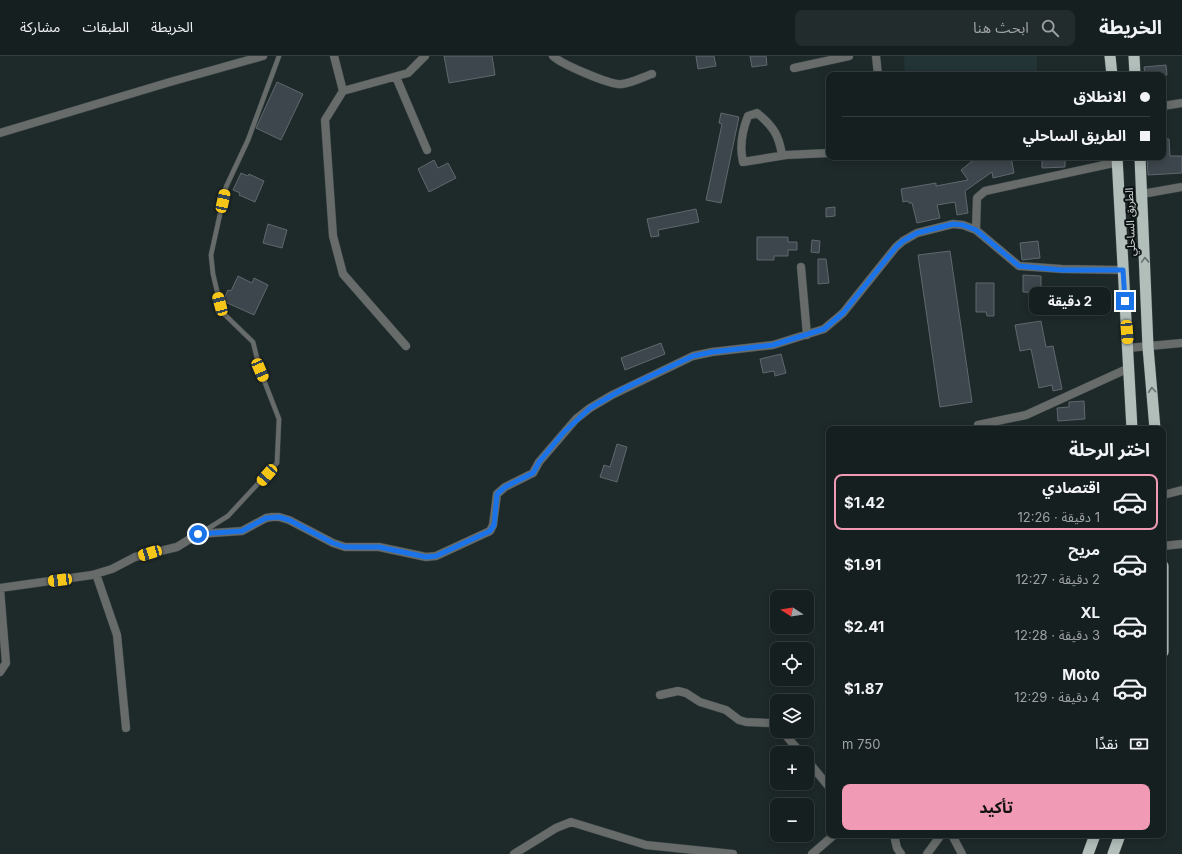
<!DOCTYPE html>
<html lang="ar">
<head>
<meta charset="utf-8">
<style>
  body { margin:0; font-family:Inter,"Noto Sans Arabic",sans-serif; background:#232c2d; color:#f1f3f6; direction:rtl; height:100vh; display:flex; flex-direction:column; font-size:15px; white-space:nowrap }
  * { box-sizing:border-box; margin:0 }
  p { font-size:13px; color:#9ea2a5 }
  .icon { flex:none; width:22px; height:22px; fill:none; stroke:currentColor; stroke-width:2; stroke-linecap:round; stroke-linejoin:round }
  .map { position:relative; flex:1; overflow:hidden; direction:ltr }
  .drawer { position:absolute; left:826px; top:370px; width:340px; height:412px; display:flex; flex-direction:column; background:#161f20; border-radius:8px; box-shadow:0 2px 10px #0003,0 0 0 1px #353d3e; direction:rtl }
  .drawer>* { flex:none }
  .top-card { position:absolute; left:826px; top:16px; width:340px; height:88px; border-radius:8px; box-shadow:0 2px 10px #0003,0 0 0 1px #353d3e; direction:rtl; display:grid; align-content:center; height:88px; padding:0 16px; background:#161f20 }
  .needle { width:26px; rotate:282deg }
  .buttons { position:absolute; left:770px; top:534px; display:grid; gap:8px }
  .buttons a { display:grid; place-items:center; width:44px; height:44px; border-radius:8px; background:#161f20; box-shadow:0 2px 10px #0003,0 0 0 1px #353d3e; font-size:20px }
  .end { position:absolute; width:18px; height:18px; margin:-9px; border:5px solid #1a73e8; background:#fff; box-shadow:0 0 0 2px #fff }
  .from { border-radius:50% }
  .bubble { position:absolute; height:28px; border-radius:8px; background:#161f20; box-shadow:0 2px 10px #0003,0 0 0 1px #353d3e; font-size:13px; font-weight:700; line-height:28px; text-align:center; direction:rtl }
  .car { position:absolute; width:12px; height:24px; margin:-12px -6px; border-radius:5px; box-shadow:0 0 3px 1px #0007; background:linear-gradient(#f5c518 24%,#345 0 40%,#f5c518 0 76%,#345 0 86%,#f5c518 0) }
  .top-card b { display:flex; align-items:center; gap:14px; height:38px; font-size:15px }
  .top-card b+b { border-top:1px solid #353d3e }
  .top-card i { width:10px; height:10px; background:#f1f3f6 }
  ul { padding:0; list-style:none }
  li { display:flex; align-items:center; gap:12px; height:56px; margin:0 8px 6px; padding:0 8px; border:2px solid transparent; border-radius:8px }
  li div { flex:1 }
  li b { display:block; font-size:15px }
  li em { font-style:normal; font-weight:700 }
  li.active { border-color:#f09ab5 }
  li>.icon { width:36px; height:36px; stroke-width:1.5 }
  h2 { padding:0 16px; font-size:18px; line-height:48px }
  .pay { display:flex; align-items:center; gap:10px; height:44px; padding:0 16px; font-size:15px }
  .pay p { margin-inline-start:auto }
  .primary-button { display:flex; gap:8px; margin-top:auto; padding:8px 16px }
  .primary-button a { flex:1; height:46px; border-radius:8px; background:#f09ab5; color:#111; font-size:16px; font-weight:700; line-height:46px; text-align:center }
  header { display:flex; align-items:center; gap:24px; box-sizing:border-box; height:56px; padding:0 20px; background:#161f20; border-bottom:1px solid #353d3e }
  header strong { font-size:19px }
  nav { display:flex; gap:22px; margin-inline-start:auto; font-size:14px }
  .search { width:280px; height:36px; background:#232c2d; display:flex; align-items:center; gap:10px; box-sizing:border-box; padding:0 14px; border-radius:8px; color:#9ea2a5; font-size:15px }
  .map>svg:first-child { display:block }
</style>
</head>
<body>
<header>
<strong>الخريطة</strong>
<div class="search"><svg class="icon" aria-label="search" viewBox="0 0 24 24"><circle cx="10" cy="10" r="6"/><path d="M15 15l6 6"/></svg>ابحث هنا</div>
<nav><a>الخريطة</a><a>الطبقات</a><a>مشاركة</a></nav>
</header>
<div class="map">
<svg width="1182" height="798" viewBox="0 0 1182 798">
  <rect width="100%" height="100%" fill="#1e292a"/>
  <path fill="#223436" d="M 904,0 L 1037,0 L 1037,19 L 905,19 Z"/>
  <path fill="#3d464c" stroke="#5e686e" d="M 444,0 L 492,0 L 495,19 L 449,27 Z
    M 696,0 L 714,0 L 716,10 L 698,13 Z
    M 750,0 L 766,0 L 767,9 L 752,11 Z
    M 1166,9 L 1167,19 L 1145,19 L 1144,11 Z
    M 277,26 L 303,38 L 281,84 L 256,72 Z
    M 721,57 L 739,61 L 721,147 L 706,144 L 722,68 L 719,67 Z
    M 1163,83 L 1169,83 L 1170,100 L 1182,100 L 1182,117 L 1148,119 L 1147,101 L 1163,101 Z
    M 994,101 L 1011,101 L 1014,117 L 993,122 L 992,116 L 965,135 L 968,157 L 957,159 L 955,146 L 937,149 L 940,162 L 917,167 L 912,147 L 909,147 L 908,145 L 903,146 L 901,133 L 936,127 L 936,130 L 968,124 L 961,114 L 976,102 L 979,105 Z
    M 1042,101 L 1065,101 L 1065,111 L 1042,112 Z
    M 434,104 L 438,112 L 448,107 L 456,122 L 429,136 L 418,113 Z
    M 241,117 L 248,120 L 249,118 L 264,125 L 255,146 L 239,139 L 240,137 L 233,134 Z
    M 835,151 L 835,160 L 826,161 L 826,152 Z
    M 696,153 L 699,166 L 658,174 L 659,180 L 651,181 L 647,163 Z
    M 268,168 L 287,174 L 282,192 L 263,187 Z
    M 757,181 L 788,181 L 788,186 L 797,186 L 797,194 L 788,194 L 788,200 L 774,200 L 774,204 L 757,204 Z
    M 812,184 L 820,185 L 819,197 L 811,196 Z
    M 1038,185 L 1040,202 L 1022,204 L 1020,187 Z
    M 950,195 L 972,346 L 940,351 L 918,199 Z
    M 818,203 L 826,203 L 829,227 L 818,228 Z
    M 1023,219 L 1041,220 L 1041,237 L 1023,236 Z
    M 238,220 L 252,227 L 254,222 L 268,229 L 254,259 L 223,245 L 228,234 L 231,235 Z
    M 976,227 L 994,227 L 994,260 L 987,260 L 986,256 L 976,256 Z
    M 1041,265 L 1046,291 L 1053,290 L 1062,333 L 1053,335 L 1052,329 L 1039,332 L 1031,293 L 1020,295 L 1015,269 Z
    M 661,287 L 665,298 L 625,314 L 621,302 Z
    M 781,298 L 786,317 L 775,320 L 774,315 L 763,317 L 760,303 Z
    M 1084,345 L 1085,363 L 1058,365 L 1057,352 L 1069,351 L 1069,346 Z
    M 617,388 L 627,391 L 617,426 L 600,421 L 604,409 L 610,411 Z"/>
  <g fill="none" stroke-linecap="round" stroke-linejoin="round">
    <defs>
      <path id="service" d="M 201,477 L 228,460 L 277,407 L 279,363 L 260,314 L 253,286 L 222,256 L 213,218 L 211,199 L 226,131 L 248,84 L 279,0"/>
      <path id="minor" d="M 334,0 L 343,35
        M 553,0 C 561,8 612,30 622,28 C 632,27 643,21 652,18
        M 876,0 L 878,19
        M 794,12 L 849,0
        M 396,21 L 427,94
        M 1163,50 L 1182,47
        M 0,77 L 170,26 L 263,0
        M 786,99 L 782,99 C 779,79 773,70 757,57 L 748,60 C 742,75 739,89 743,106 L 786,99 L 829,97
        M 1142,138 L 1182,131
        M 976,174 L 977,142 L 985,135 L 1118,106
        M 801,211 L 807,279
        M 406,290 L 343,218 L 333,180 L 325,64 L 343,35 L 408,17 L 425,0
        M 1128,292 L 1182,287
        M 978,369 L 1026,359 L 1129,312
        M 1163,439 L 1182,434
        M 1163,490 L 1182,488
        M 96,518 L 117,579 L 126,672
        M 0,532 L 92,519 L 112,513 L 135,501 L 177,491 L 198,478 L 242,475 L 266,462 L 272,461 L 279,461 L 289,464 L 333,487 L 345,491 L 379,491 L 426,501 L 436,500 L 490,475 L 493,469 L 497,438 L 505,431 L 533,417 L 539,406 L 576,363 L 590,352 L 612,339 L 693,300 L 712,296 L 773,289 L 824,273 L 843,257 L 896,191 L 903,185 L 917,177 L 953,168 L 963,169 L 976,174 L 1019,210 L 1062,213 L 1123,214
        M 0,533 L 6,607 L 0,616
        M 660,639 L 678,635 L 686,637 L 700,646 L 726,654 L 739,664 L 746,666 L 770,667 L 777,671
        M 782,675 L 801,697
        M 807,704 L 829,731
        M 894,779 L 897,792 L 901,798
        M 952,779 L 962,798
        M 514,798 L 556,772 L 571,766 L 646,789 L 733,798
        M 812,798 L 834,779
        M 927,798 L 941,779"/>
      <path id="trunk" d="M 1110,0 L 1112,19
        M 1134,0 L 1135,19
        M 1117,101 L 1132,373
        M 1140,101 L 1148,291 L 1155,373
        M 1163,510 L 1163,596
        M 1088,798 L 1095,779
        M 1113,798 L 1120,779"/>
    </defs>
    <use href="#service" stroke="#3b4546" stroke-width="5.5"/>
    <use href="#minor" stroke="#3b4546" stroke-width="9"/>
    <use href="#trunk" stroke="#3b4546" stroke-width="12"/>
    <use href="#service" stroke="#676c6a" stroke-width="4.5"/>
    <use href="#minor" stroke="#676c6a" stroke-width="8"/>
    <use href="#trunk" stroke="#b2beba" stroke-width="11"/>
  </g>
  <defs><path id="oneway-chevron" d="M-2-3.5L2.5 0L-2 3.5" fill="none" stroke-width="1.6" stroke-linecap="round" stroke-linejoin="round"/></defs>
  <g stroke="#67706e">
    <use href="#oneway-chevron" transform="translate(1145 204) rotate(-92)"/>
    <use href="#oneway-chevron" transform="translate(1152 334) rotate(-95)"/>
  </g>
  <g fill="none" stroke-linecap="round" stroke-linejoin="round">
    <path stroke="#1a73e8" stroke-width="5" d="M 198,478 L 242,475 L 266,462 L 279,461 L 289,464 L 333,487 L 345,491 L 379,491 L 426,501 L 436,500 L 490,475 L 494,469 L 497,438 L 505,431 L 533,417 L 539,406 L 564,376 L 590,352 L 623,333 L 693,300 L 712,296 L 773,289 L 824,273 L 843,257 L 896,191 L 903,185 L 917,177 L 953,168 L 963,169 L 976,174 L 1019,210 L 1062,214 L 1123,214 L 1125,245"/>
  </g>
  <g text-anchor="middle" stroke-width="4" stroke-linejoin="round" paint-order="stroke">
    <g font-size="11" fill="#d1d8d9" stroke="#0c1111">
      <text transform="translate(1130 166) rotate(-92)" y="4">الطريق الساحلي</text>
    </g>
  </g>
</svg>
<div class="buttons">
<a><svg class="needle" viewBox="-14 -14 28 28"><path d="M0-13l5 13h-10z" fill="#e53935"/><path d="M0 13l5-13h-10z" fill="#9ea2a5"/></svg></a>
<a><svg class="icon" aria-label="locate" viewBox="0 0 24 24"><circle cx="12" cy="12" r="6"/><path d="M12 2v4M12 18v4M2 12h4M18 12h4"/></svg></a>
<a><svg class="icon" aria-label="layers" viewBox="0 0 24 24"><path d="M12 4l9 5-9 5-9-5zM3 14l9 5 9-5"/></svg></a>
<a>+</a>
<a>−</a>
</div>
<i class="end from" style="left:198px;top:478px"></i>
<i class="end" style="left:1125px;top:245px"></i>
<div class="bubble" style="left:1029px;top:231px;width:82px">2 دقيقة</div>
<i class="car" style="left:223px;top:145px;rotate:12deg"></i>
<i class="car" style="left:220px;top:248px;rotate:345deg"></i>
<i class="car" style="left:1127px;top:276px;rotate:176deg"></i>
<i class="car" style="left:260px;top:314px;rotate:157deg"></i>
<i class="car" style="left:267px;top:419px;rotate:221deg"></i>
<i class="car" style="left:150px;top:497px;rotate:254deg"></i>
<i class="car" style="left:60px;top:524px;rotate:263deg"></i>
<div class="top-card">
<b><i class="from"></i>الانطلاق</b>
<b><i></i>الطريق الساحلي</b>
</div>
<section class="drawer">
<h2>اختر الرحلة</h2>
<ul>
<li class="active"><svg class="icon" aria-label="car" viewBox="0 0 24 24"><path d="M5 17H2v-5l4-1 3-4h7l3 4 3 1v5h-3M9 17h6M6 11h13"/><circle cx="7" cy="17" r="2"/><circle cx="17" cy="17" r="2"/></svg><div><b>اقتصادي</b><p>1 دقيقة · 12:26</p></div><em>$1.42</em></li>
<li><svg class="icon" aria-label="car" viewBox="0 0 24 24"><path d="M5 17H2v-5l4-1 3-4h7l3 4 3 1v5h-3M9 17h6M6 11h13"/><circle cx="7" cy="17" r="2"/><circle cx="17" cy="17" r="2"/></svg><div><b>مريح</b><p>2 دقيقة · 12:27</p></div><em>$1.91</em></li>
<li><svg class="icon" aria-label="car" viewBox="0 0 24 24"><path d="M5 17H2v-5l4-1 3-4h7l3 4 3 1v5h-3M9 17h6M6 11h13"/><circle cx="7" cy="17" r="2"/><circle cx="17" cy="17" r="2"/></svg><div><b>XL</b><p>3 دقيقة · 12:28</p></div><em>$2.41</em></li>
<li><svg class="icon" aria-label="car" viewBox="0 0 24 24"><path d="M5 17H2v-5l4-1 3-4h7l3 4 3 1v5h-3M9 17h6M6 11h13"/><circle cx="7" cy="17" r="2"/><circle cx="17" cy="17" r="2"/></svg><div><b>Moto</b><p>4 دقيقة · 12:29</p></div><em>$1.87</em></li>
</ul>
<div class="pay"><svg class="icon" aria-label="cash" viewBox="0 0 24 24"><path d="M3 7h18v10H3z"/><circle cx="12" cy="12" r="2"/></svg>نقدًا<p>750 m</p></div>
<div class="primary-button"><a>تأكيد</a></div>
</section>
</div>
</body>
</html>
